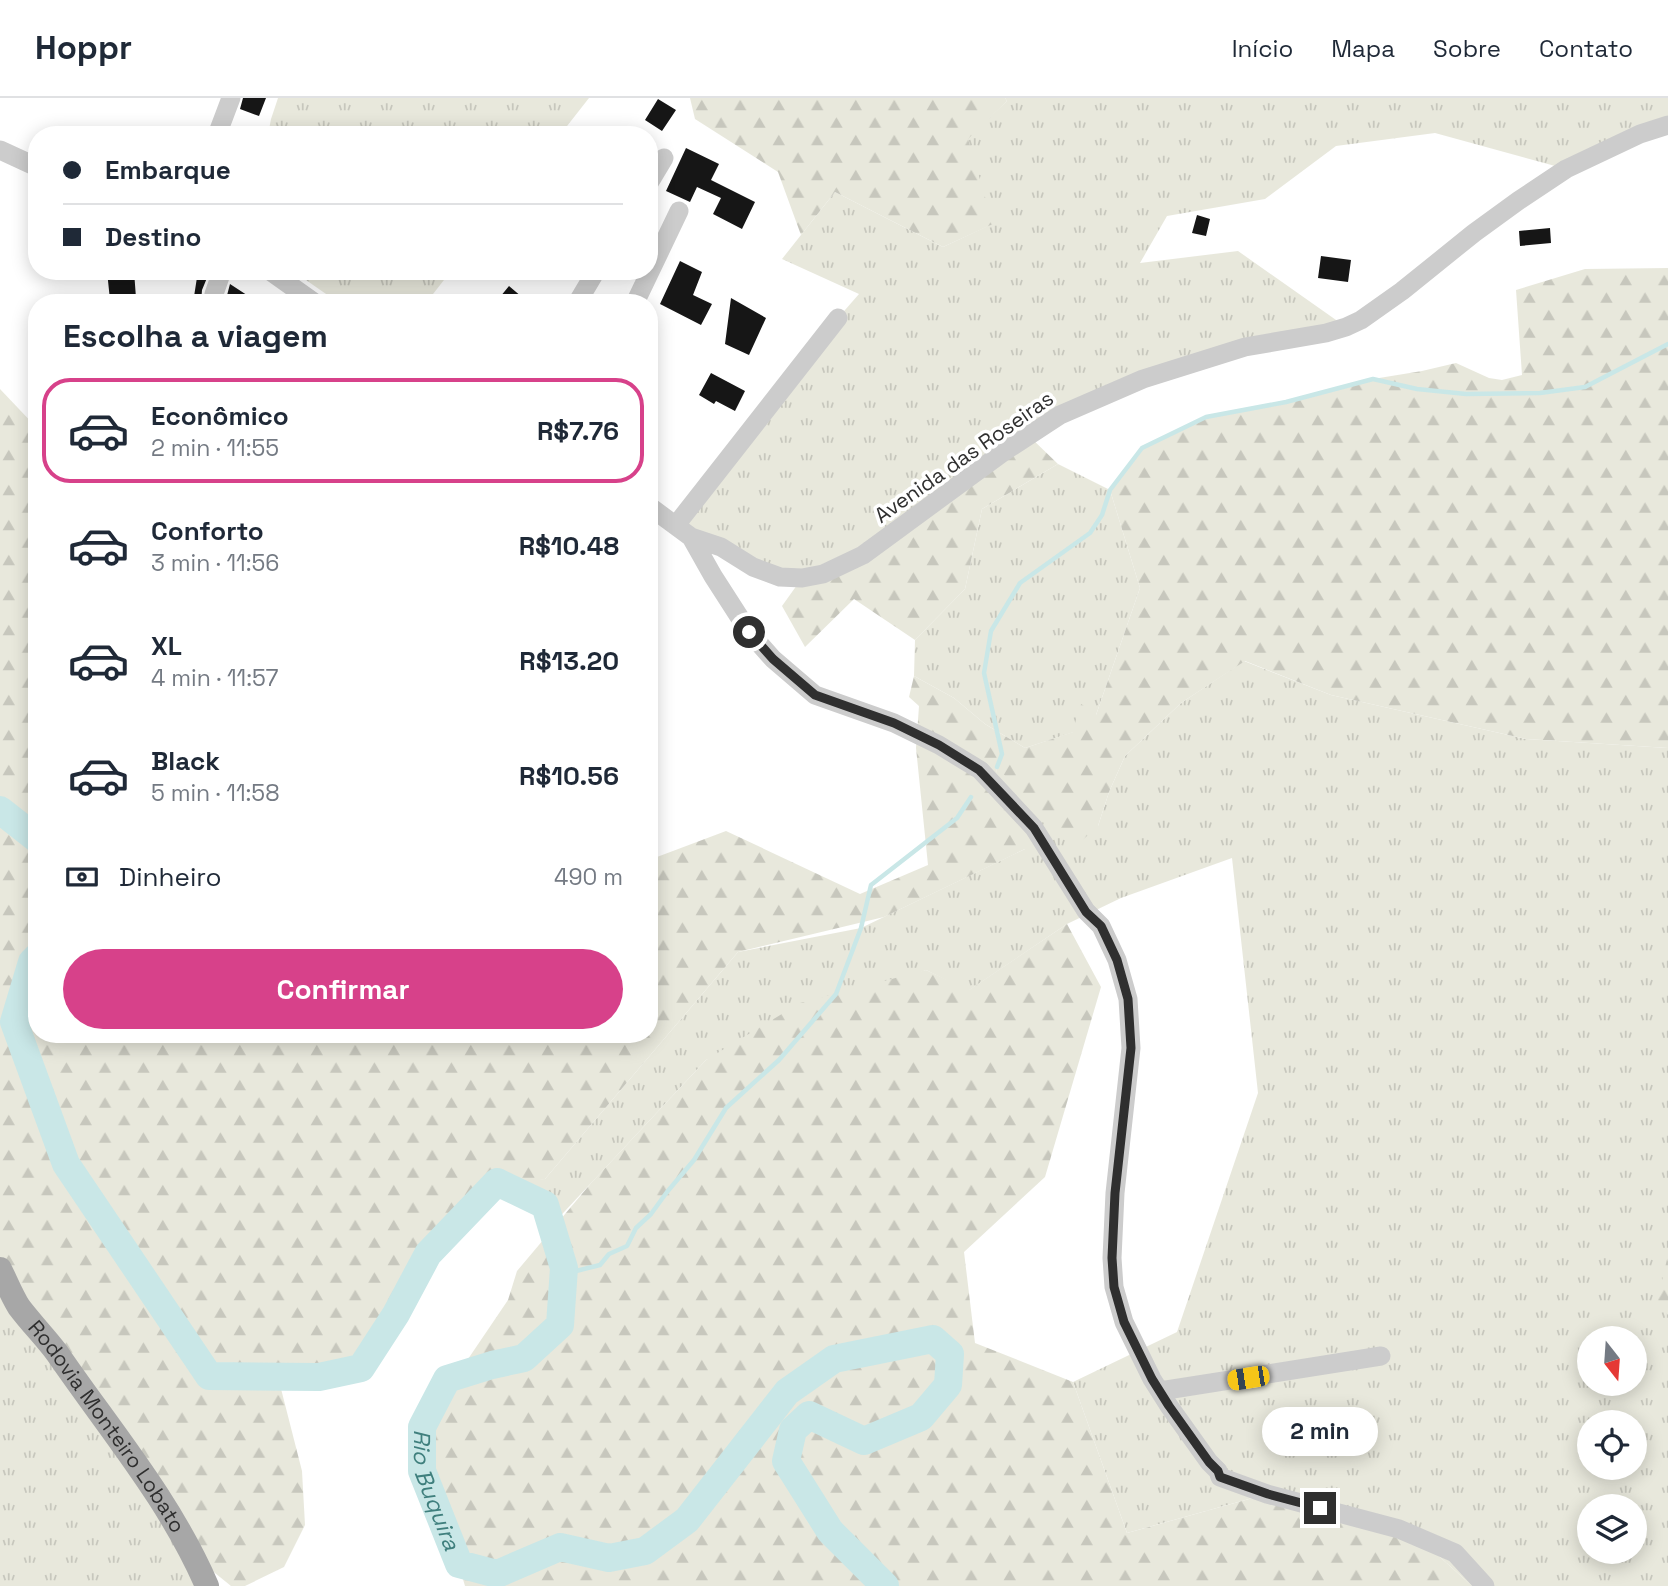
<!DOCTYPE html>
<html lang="pt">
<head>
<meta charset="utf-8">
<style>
  body { margin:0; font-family:"Space Grotesk",sans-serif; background:#f2f2f3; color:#1f2937; height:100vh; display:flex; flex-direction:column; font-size:26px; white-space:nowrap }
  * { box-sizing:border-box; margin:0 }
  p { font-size:23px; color:#747a83 }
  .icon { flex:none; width:38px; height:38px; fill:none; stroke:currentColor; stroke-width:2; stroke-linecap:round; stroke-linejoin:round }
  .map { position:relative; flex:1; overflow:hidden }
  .details { position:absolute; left:28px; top:196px; width:630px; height:749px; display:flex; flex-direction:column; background:#fff; border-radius:28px; box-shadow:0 4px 18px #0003 }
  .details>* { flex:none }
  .top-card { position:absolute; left:28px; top:28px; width:630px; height:154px; border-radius:28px; box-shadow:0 4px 18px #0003; display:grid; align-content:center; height:154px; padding:0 35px; background:#fff }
  .needle { width:46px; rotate:163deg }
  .buttons { position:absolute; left:1577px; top:1228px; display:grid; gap:14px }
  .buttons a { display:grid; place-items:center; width:70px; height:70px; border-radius:50%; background:#fff; box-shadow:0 4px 18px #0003; font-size:35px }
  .end { position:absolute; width:32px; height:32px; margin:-16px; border:9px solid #2f2f2f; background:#fff; box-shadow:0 0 0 4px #fff }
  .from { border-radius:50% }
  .bubble { position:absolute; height:49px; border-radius:24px; background:#fff; box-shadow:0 4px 18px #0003; font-size:23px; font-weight:800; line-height:49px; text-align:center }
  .car { position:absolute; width:21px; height:42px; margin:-21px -10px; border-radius:9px; box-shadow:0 0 5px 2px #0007; background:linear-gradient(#f5c518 24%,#345 0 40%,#f5c518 0 76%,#345 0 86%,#f5c518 0) }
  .top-card b { display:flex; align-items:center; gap:24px; height:66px; font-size:26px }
  .top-card b+b { border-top:2px solid #e0e1e3 }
  .top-card i { width:18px; height:18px; background:#1f2937 }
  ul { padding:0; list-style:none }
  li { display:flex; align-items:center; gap:21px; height:105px; margin:0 14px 10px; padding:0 21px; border:4px solid transparent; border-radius:28px }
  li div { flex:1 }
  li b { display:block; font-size:26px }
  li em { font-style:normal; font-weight:800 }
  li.active { border-color:#d7418a }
  li>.icon { width:63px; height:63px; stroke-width:1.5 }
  h2 { padding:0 35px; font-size:32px; line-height:84px }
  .pay { display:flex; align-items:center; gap:18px; height:77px; padding:0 35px; font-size:26px }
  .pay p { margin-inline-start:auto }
  .cta { display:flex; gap:14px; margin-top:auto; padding:14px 35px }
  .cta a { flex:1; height:80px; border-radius:42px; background:#d7418a; color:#fff; font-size:28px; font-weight:800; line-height:80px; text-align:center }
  header { display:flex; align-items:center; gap:42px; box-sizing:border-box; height:98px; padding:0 35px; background:#fff; border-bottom:2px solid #e0e1e3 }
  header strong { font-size:33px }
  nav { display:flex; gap:38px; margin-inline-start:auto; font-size:24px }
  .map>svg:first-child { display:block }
</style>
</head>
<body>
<header>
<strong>Hoppr</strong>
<nav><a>Início</a><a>Mapa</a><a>Sobre</a><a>Contato</a></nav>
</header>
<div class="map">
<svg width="1668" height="1488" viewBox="0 0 1668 1488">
  <defs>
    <pattern id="grass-tufts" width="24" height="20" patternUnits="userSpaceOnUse" patternTransform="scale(1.75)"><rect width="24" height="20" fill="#e8e8dc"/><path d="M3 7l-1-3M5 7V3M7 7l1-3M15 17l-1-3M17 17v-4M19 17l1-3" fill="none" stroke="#c7c7bd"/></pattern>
    <pattern id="forest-firs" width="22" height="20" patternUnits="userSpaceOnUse" patternTransform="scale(1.75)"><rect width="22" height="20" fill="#e8e8dc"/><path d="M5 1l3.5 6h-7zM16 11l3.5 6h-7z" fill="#c7c7bd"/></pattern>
  </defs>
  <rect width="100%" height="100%" fill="#fff"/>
  <path fill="url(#grass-tufts)" fill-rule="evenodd" d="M 278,0 L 589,0 L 560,37 L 268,37 L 271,21 Z
    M 1005,0 L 1668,0 L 1668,27 L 1566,71 L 1435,35 L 1336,48 L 1265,101 L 1167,118 L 1140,165 L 1238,153 L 1346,229 L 1143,281 L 1060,317 L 863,457 L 802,480 L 676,427 L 838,220 L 859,196 L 782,161 L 835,94 L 943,149 L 992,126 L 967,40 L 1007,3 Z
    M 293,173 L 451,173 L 426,205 L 339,205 Z
    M 1058,366 L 1110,392 L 1140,490 L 1096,617 L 1074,634 L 1025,650 L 985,626 L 954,600 L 914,578 L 915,542 L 965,491 L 982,411 Z
    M 1244,563 L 1331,597 L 1526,641 L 1668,650 L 1668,1488 L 1472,1488 L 1419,1440 L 1267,1396 L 1127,1435 L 1073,1284 L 1177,1234 L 1258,995 L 1232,760 L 1121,800 L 1067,826 L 968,893 L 926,872 L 706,962 L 551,1128 L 544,1107 L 497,1084 L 545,1081 L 738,854 L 861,830 L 1025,751 L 994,687 L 997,669 L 1020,690 L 1098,728 L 1109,694 L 1125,658 L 1181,605 ZM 1589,1241 L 1634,1241 L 1634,1286 L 1589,1286 ZM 1589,1325 L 1634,1325 L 1634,1370 L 1589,1370 ZM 1589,1409 L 1634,1409 L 1634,1454 L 1589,1454 Z
    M 0,1163 L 163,1405 L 195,1488 L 0,1488 Z"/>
  <path fill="url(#forest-firs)" d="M 690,0 L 1005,0 L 1007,3 L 968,41 L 993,126 L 943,149 L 835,94 L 801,137 L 778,74 L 695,21 Z
    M 1668,170 L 1668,650 L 1526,641 L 1331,597 L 1245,563 L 1181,605 L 1125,658 L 1109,694 L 1098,728 L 1077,747 L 997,670 L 994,688 L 1034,730 L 1025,751 L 884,819 L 738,854 L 545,1081 L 490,1091 L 428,1155 L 396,1216 L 361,1270 L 335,1276 L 278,1279 L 302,1373 L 305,1427 L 284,1469 L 245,1488 L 231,1488 L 194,1458 L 0,1163 L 0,291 L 37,330 L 37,936 L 649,936 L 649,762 L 726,733 L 860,796 L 928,767 L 916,650 L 919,608 L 909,599 L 914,578 L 954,600 L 985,626 L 1025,650 L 1073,634 L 1080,605 L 1096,617 L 1140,490 L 1110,392 L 1142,350 L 1206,319 L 1286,304 L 1373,281 L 1422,273 L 1456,265 L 1489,280 L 1502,282 L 1522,277 L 1516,192 L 1585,171 Z
    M 1029,338 L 1058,366 L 982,411 L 965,491 L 915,542 L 854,501 L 805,549 L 782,508 L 802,480 L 823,476 Z
    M 1067,826 L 1101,889 L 1045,1079 L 964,1154 L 975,1245 L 1073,1284 L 1127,1435 L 1267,1396 L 1419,1440 L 1472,1488 L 465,1488 L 455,1455 L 422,1373 L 422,1329 L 508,1202 L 517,1173 L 592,1084 L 706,962 L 800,905 L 926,872 L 969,892 Z
    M 1668,1157 L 1668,1217 L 1657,1204 Z"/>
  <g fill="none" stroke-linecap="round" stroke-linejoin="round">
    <path stroke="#c9e7e7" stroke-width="4.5" d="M 997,669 L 1002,656 L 984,575 L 991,533 L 1020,485 L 1090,435 L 1102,417 L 1110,392 L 1142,350 L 1206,319 L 1286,304 L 1373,281 L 1417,291 L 1466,296 L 1540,295 L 1585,289 L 1668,246
      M 564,1170 L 576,1173 L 600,1167 L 609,1156 L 627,1148 L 636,1130 L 651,1116 L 667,1094 L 694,1062 L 726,1010 L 779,962 L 836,896 L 861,830 L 871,787 L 957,720 L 971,699"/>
    <g stroke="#c9e7e7" stroke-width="28">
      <path d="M 0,712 L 37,741"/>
      <path id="s1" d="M 37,859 L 32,864 L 14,924 L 66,1066 L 209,1278 L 319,1279 L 361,1270 L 396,1216 L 428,1156 L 497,1084 L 545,1107 L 564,1170 L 560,1227 L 524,1260 L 492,1267 L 447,1281 L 422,1329 L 422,1373 L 459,1466 L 497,1476 L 560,1449 L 609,1460 L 645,1453 L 687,1422 L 787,1294 L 834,1261 L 933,1241 L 950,1256 L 948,1287 L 921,1319 L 864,1343 L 809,1317 L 793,1332 L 786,1363 L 830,1433 L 885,1488"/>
    </g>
  </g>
  <path fill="#161616" d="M 243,0 L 266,0 L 259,18 L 240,11 Z
    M 658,1 L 676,12 L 662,33 L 645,22 Z
    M 686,50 L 719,66 L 711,82 L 755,104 L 742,131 L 713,116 L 721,100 L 697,89 L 690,104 L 666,93 Z
    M 1197,117 L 1210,121 L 1206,138 L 1192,135 Z
    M 1550,130 L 1551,145 L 1520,148 L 1519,133 Z
    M 1321,158 L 1351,162 L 1348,184 L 1318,180 Z
    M 680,163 L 702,174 L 693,197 L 712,206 L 701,227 L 660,206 Z
    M 107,173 L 134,173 L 136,200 L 110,202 Z
    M 198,173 L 209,175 L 202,192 L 201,205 L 193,205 Z
    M 230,186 L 259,205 L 225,205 Z
    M 509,188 L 529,205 L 506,205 L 500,199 Z
    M 731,200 L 766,220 L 749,257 L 725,246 Z
    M 711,275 L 745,293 L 735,313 L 716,303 L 714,306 L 699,297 Z"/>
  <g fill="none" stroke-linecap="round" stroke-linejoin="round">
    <path stroke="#ccc" stroke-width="19" d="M 217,37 L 231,0
      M 0,52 L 37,69
      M 649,85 L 664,60
      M 270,173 L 315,205
      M 213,205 L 214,196 L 222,173
      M 577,205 L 596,173
      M 635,205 L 679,113
      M 649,408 L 691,439 L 713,478 L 749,534 L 773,561 L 815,597 L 894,625 L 939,647 L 980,672 L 1034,730 L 1086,813 L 1101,828 L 1117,862 L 1128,901 L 1131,950 L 1115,1095 L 1112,1160 L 1114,1189 L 1124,1224 L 1152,1281 L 1169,1308 L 1209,1364 L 1218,1373 L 1220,1379 L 1267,1396 L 1399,1431 L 1455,1455 L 1485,1488
      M 676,427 L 838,220
      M 691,439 L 721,449 L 753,469 L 780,479 L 802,480 L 823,476 L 863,457 L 1002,355 L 1060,317 L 1143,281 L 1245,249 L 1326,235 L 1346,229 L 1361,222 L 1402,193 L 1474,135 L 1518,103 L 1566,71 L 1640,36 L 1668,27
      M 1160,1293 L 1381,1258"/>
    <path stroke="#a7a7a7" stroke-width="24" id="s2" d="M 0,1171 C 6,1183 12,1198 19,1209 C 31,1225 45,1239 57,1255 C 109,1331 170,1402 207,1488"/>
  </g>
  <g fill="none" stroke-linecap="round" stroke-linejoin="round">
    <path stroke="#2f2f2f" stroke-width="9" d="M 749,534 L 773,561 L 815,597 L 894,625 L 939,647 L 979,672 L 1034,730 L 1086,814 L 1101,828 L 1117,862 L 1128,901 L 1131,950 L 1115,1095 L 1112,1160 L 1114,1189 L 1124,1224 L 1152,1281 L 1169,1308 L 1209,1364 L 1218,1373 L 1220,1379 L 1268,1396 L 1320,1410"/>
  </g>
  <g text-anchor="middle" stroke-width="7" stroke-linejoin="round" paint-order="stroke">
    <g font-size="21" fill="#2f2f2f" stroke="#fff">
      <text transform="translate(964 359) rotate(-35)" y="7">Avenida das Roseiras</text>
      <text dy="7" stroke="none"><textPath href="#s2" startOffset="191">Rodovia Monteiro Lobato</textPath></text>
    </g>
    <g font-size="23" font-style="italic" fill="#3f7f7d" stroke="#fff">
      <text dy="8" stroke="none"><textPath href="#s1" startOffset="1286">Rio Buquira</textPath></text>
    </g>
  </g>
</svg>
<div class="buttons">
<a><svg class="needle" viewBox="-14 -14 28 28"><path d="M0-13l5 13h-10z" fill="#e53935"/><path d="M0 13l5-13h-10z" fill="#747a83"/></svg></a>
<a><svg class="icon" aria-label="locate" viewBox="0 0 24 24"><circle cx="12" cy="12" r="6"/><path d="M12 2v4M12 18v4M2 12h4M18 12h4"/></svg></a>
<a><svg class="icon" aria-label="layers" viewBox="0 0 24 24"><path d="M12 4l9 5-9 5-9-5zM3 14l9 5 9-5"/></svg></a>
</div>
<i class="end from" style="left:749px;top:534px"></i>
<i class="end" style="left:1320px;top:1410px"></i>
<div class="bubble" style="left:1262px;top:1309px;width:116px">2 min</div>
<i class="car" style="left:1248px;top:1280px;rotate:261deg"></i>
<div class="top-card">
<b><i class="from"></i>Embarque</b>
<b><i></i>Destino</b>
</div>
<section class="details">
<h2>Escolha a viagem</h2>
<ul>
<li class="active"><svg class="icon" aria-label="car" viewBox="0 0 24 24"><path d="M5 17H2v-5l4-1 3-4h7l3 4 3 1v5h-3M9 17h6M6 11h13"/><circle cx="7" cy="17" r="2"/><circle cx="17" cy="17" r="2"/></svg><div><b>Econômico</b><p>2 min · 11:55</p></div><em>R$7.76</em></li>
<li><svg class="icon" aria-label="car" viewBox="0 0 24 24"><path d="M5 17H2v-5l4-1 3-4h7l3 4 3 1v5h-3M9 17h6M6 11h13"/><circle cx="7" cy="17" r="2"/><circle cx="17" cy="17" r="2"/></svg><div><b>Conforto</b><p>3 min · 11:56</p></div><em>R$10.48</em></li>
<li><svg class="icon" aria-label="car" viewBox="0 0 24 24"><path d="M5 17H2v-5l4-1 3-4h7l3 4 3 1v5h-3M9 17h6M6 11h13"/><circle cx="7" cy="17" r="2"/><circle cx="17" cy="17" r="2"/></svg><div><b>XL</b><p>4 min · 11:57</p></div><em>R$13.20</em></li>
<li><svg class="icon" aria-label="car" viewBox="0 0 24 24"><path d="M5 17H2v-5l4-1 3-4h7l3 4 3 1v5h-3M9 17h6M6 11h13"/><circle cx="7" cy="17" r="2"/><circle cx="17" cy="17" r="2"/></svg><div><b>Black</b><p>5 min · 11:58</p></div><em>R$10.56</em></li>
</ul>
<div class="pay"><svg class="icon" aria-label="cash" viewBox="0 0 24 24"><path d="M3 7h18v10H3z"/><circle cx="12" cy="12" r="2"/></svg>Dinheiro<p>490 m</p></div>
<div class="cta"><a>Confirmar</a></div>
</section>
</div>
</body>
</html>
